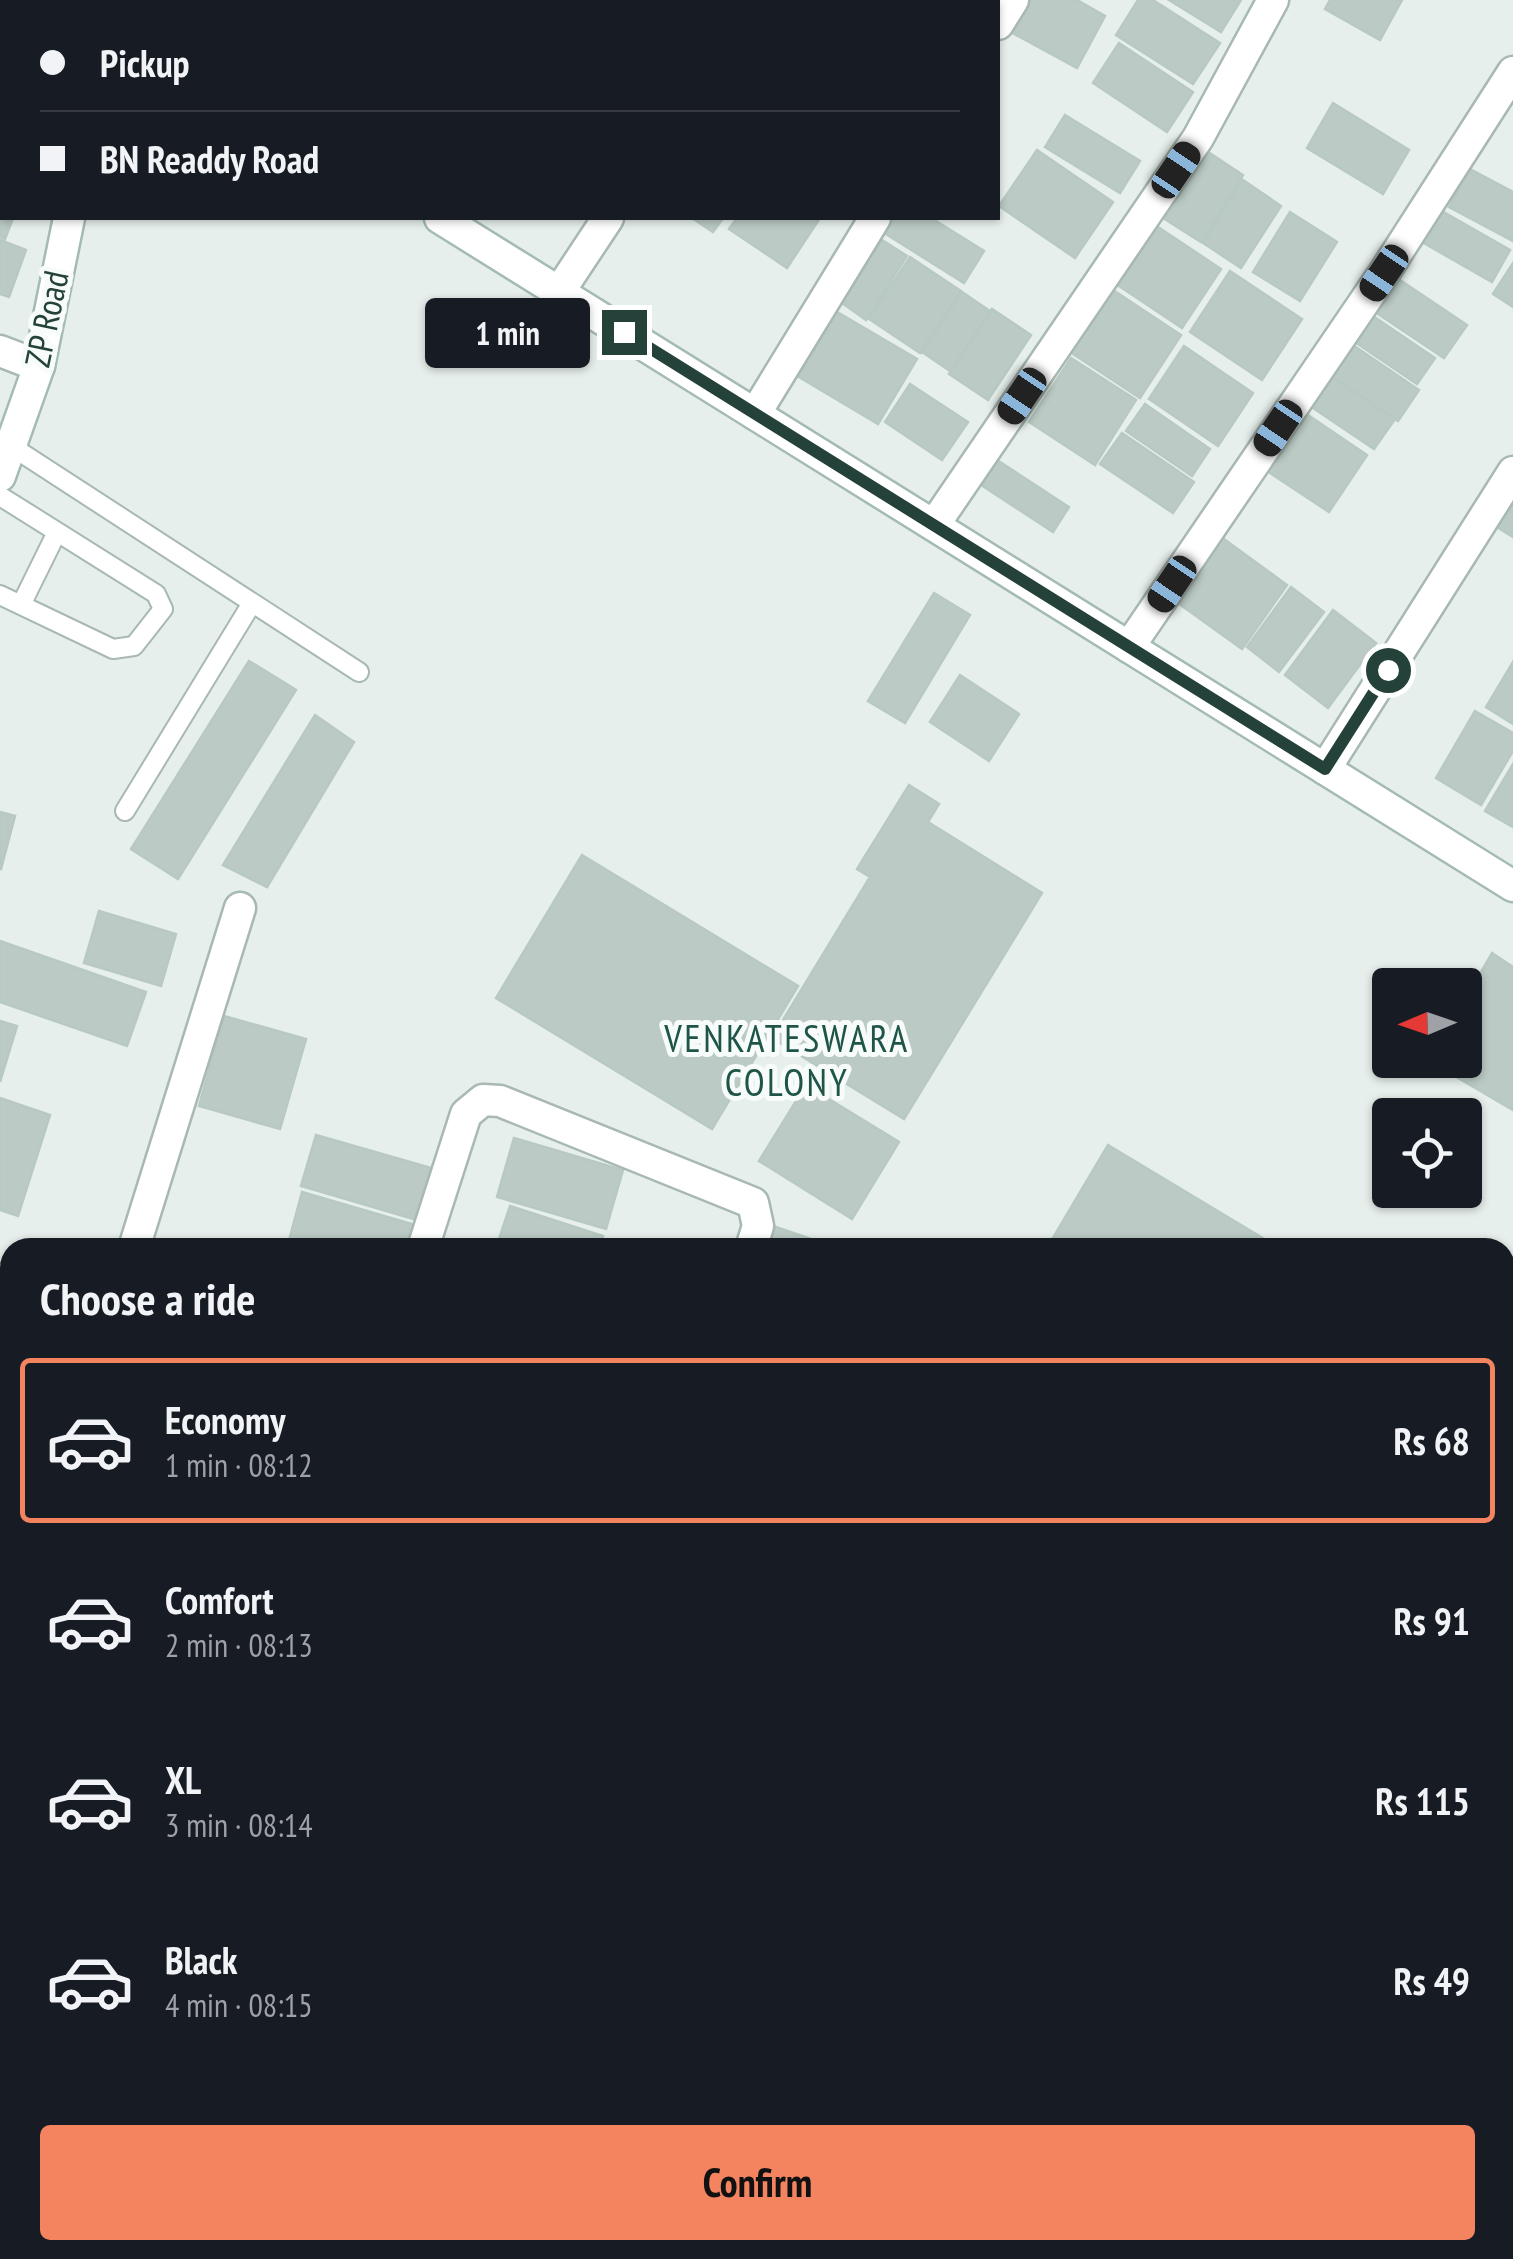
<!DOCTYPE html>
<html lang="en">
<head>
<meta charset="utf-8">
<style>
  body { margin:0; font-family:"PT Sans Narrow",sans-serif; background:#20242c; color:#f1f3f6; height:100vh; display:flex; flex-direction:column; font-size:38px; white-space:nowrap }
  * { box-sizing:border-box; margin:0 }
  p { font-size:32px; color:#9ea1a6 }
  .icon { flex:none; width:55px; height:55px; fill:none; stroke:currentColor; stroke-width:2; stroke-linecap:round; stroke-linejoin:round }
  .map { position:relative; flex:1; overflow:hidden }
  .panel { position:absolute; left:0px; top:1238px; width:1515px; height:1022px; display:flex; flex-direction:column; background:#171b24; border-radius:30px 30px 0 0; box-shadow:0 2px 8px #0004 }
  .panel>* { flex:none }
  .banner { position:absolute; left:0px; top:0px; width:1000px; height:220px; box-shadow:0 2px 8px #0004; display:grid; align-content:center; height:220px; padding:0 40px; background:#171b24 }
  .needle { width:65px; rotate:268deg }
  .buttons { position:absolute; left:1372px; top:968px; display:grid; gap:20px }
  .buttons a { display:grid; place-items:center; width:110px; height:110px; border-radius:10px; background:#171b24; box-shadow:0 2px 8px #0004; font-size:50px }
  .end { position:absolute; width:45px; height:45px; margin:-22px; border:12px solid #24423a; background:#fff; box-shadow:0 0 0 5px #fff }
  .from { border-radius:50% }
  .bubble { position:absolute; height:70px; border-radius:10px; background:#171b24; box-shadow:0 2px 8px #0004; font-size:32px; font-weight:600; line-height:70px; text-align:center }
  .car { position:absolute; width:30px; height:60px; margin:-30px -15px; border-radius:12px; box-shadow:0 0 8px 2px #0007; background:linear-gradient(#222 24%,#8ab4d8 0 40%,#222 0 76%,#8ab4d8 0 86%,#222 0) }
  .banner b { display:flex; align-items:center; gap:35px; height:95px; font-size:38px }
  .banner b+b { border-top:2px solid #363941 }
  .banner i { width:25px; height:25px; background:#f1f3f6 }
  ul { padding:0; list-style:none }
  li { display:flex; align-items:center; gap:30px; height:165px; margin:0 20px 15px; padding:0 20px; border:5px solid transparent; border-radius:10px }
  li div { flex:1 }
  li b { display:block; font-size:38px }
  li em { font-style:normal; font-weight:600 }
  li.on { border-color:#f4845f }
  li>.icon { width:90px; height:90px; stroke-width:1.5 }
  h2 { padding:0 40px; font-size:45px; line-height:120px }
  .button { display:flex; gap:20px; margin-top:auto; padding:20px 40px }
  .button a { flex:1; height:115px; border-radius:10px; background:#f4845f; color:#111; font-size:40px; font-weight:600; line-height:115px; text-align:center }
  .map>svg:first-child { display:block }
</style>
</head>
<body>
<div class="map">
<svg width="1513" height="2259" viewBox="0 0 1513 2259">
  <rect width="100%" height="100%" fill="#e6efeb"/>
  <path fill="#bbcac4" stroke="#b8c9c2" stroke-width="2.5" d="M 212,0 L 286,0 L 284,2 Z
    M 502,0 L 584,0 L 583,2 Z
    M 884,0 L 958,0 L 961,2 L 883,2 Z
    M 1023,0 L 1077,0 L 1105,16 L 1077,68 L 1007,30 Z
    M 1138,0 L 1153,0 L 1220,43 L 1193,84 L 1116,35 Z
    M 1169,0 L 1241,0 L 1221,32 Z
    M 1330,0 L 1402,0 L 1380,40 L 1325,9 Z
    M 1119,43 L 1193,92 L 1167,132 L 1093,83 Z
    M 1333,103 L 1409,150 L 1383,194 L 1307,148 Z
    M 1065,115 L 1140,161 L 1120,193 L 1045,147 Z
    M 1199,146 L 1243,175 L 1201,242 L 1157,214 Z
    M 1037,150 L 1113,202 L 1075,258 L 999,206 Z
    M 1470,169 L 1513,192 L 1513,241 L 1449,207 Z
    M 0,179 L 2,218 L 13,218 L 5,239 L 0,237 Z
    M 1243,180 L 1281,206 L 1241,268 L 1203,243 Z
    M 1433,206 L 1510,250 L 1492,282 L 1415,238 Z
    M 1290,212 L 1337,242 L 1300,301 L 1253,272 Z
    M 692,218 L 723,218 L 713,232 Z
    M 737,218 L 820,218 L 787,268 L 729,229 Z
    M 890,218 L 931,218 L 984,251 L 964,283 L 881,231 Z
    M 1149,221 L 1221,269 L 1182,328 L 1110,280 Z
    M 0,240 L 26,250 L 9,297 L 0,294 Z
    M 882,240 L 907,256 L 866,320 L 842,303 Z
    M 910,257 L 961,291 L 920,353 L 869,319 Z
    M 1513,263 L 1513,307 L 1493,294 Z
    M 1230,271 L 1302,319 L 1262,380 L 1190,332 Z
    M 1397,278 L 1467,325 L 1444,358 L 1375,312 Z
    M 1110,288 L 1181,335 L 1140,398 L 1070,352 Z
    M 962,292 L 990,311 L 950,371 L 922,352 Z
    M 827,306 L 917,359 L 878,424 L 789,371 Z
    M 992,309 L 1031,335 L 988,400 L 949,374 Z
    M 1364,310 L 1435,358 L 1417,384 L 1346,336 Z
    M 1344,339 L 1419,390 L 1398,421 L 1323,370 Z
    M 1184,346 L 1253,393 L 1218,446 L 1149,399 Z
    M 1071,358 L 1136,400 L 1095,465 L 1029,422 Z
    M 1324,371 L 1395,419 L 1374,449 L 1304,402 Z
    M 910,384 L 968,422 L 942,460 L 885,422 Z
    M 1145,404 L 1210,449 L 1192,476 L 1126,431 Z
    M 1305,413 L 1367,455 L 1329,512 L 1267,471 Z
    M 1122,433 L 1194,482 L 1173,513 L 1100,464 Z
    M 997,460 L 1069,507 L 1053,532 L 981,485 Z
    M 1513,494 L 1513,537 L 1494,525 Z
    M 1217,534 L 1287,585 L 1242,649 L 1171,598 Z
    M 1291,587 L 1324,612 L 1279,672 L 1247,647 Z
    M 934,593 L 970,615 L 905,723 L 868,701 Z
    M 1333,610 L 1376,643 L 1328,708 L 1285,675 Z
    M 249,661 L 296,690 L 178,879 L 131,849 Z
    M 1513,662 L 1513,724 L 1486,707 Z
    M 960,675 L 1019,714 L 989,761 L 930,722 Z
    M 1475,711 L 1513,733 L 1513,751 L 1481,805 L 1436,778 Z
    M 315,715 L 354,742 L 267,887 L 223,865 Z
    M 1513,764 L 1513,827 L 1485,811 Z
    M 909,785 L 939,804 L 928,822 L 1042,893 L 904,1119 L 772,1038 L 870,877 L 857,869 Z
    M 0,812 L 15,816 L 1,869 L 0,869 Z
    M 582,855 L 798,986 L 712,1129 L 496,998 Z
    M 99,911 L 176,934 L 161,986 L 84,963 Z
    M 0,941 L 146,992 L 127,1046 L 0,1002 Z
    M 1492,953 L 1513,967 L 1513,1110 L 1429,1061 L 1465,1060 L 1465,1000 Z
    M 224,1016 L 306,1039 L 280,1129 L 199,1106 Z
    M 0,1021 L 17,1026 L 0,1082 Z
    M 806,1085 L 899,1142 L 852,1219 L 759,1161 Z
    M 0,1098 L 50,1115 L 18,1216 L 0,1210 Z
    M 316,1135 L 435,1169 L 420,1221 L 301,1186 Z
    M 514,1138 L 623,1170 L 606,1229 L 497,1197 Z
    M 1108,1145 L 1279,1248 L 1047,1248 Z
    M 302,1192 L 419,1226 L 414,1248 L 287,1248 Z
    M 510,1206 L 603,1236 L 599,1248 L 496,1248 Z
    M 773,1226 L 837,1248 L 766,1248 Z
    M 1505,1382 L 1513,1387 L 1513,1437 L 1505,1450 Z
    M 0,1514 L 10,1518 L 10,1537 L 0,1566 Z
    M 1505,1561 L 1513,1566 L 1513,1635 L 1505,1630 Z
    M 1505,1640 L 1513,1643 L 1506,1673 L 1505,1672 Z
    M 1505,1682 L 1513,1684 L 1513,1733 L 1505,1731 Z
    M 1505,1884 L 1513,1887 L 1513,1994 L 1505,1991 Z
    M 0,1925 L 10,1929 L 10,2016 L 0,2012 Z
    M 839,2250 L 897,2250 L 892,2259 L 834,2259 Z
    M 1302,2250 L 1361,2250 L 1357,2259 L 1297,2259 Z
    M 1401,2250 L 1425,2250 L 1436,2257 L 1396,2259 Z"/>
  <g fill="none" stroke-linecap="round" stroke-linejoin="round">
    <defs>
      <path id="lane" d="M 11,446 L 359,672
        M 0,496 L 156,594 L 163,609 L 134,646 L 113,649 L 0,595
        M 21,605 L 57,532
        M 125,811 L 252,603"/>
      <path id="street" d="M 445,2 L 446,0
        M 750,2 L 751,0
        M 998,24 L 1013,0
        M 559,292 L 608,218
        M 0,351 L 39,366
        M 755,414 L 875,218
        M 934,525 L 1198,138 L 1273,0
        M 1129,647 L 1384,273 L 1513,72
        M 1325,769 L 1513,472
        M 134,1248 L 240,908
        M 423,1248 L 466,1114 L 483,1100 L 500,1101 L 753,1203 L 758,1226 L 751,1248
        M 0,1279 L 10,1282
        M 0,1678 L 10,1646
        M 0,1820 L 10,1824
        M 1505,2044 L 1513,2047
        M 0,2090 L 10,2095
        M 629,2250 L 648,2259
        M 1193,2250 L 1210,2259
        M 2,2259 L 10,2242
        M 288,2259 L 292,2250
        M 988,2259 L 992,2250
        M 1246,2259 L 1250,2250"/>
      <path id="secondary" d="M 89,0 L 93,2
        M 440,218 L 1513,886
        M 0,476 L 39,366 L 69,218"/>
    </defs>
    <use href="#lane" stroke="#a8b8b2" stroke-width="22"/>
    <use href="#street" stroke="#a8b8b2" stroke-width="35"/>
    <use href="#secondary" stroke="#a4bbb3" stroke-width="35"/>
    <use href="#lane" stroke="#fff" stroke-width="18"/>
    <use href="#street" stroke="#fff" stroke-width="30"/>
    <use href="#secondary" stroke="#fff" stroke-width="30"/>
  </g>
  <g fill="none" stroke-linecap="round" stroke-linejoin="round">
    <path stroke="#24423a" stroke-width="12" d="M 624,332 L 1325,769 L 1388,670"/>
  </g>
  <g text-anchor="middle" stroke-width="10" stroke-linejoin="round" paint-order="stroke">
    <g font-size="35" fill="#24423a" stroke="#f7fbf9">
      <text transform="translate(47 319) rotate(-78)" y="12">ZP Road</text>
    </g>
    <g font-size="38" letter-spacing="2.5" fill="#1f5548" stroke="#f7fbf9">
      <text x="787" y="1052">VENKATESWARA<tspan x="787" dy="44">COLONY</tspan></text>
    </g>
  </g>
</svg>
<div class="buttons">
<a><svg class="needle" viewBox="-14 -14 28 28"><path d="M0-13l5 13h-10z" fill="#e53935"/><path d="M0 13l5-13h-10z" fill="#9ea1a6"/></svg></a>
<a><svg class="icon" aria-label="locate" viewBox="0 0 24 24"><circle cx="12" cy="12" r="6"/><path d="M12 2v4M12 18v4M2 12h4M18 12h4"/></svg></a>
</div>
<i class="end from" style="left:1388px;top:670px"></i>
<i class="end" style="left:624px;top:332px"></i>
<div class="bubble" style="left:425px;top:298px;width:165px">1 min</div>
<i class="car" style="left:1176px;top:170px;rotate:34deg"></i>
<i class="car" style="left:1384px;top:273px;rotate:214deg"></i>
<i class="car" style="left:1022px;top:396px;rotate:214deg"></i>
<i class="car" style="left:1278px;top:428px;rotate:214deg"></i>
<i class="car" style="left:1172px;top:584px;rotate:214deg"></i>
<div class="banner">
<b><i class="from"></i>Pickup</b>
<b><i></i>BN Readdy Road</b>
</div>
<section class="panel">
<h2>Choose a ride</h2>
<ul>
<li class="on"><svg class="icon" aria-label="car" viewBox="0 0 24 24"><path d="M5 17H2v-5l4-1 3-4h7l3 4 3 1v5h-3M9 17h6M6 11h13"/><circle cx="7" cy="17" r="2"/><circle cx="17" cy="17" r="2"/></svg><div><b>Economy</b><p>1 min · 08:12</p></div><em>Rs 68</em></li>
<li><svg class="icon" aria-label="car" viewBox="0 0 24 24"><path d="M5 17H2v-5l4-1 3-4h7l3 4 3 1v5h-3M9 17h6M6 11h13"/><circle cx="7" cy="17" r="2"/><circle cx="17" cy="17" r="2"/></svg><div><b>Comfort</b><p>2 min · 08:13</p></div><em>Rs 91</em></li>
<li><svg class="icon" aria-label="car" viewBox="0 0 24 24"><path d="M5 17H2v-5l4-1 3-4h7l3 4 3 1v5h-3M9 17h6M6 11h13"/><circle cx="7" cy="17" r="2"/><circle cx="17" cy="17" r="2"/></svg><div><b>XL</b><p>3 min · 08:14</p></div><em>Rs 115</em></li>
<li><svg class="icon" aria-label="car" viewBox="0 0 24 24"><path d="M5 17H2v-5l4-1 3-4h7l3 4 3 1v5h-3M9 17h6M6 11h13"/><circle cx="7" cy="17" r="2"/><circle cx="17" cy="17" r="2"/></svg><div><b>Black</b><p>4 min · 08:15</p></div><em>Rs 49</em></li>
</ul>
<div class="button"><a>Confirm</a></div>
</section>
</div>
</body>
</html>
